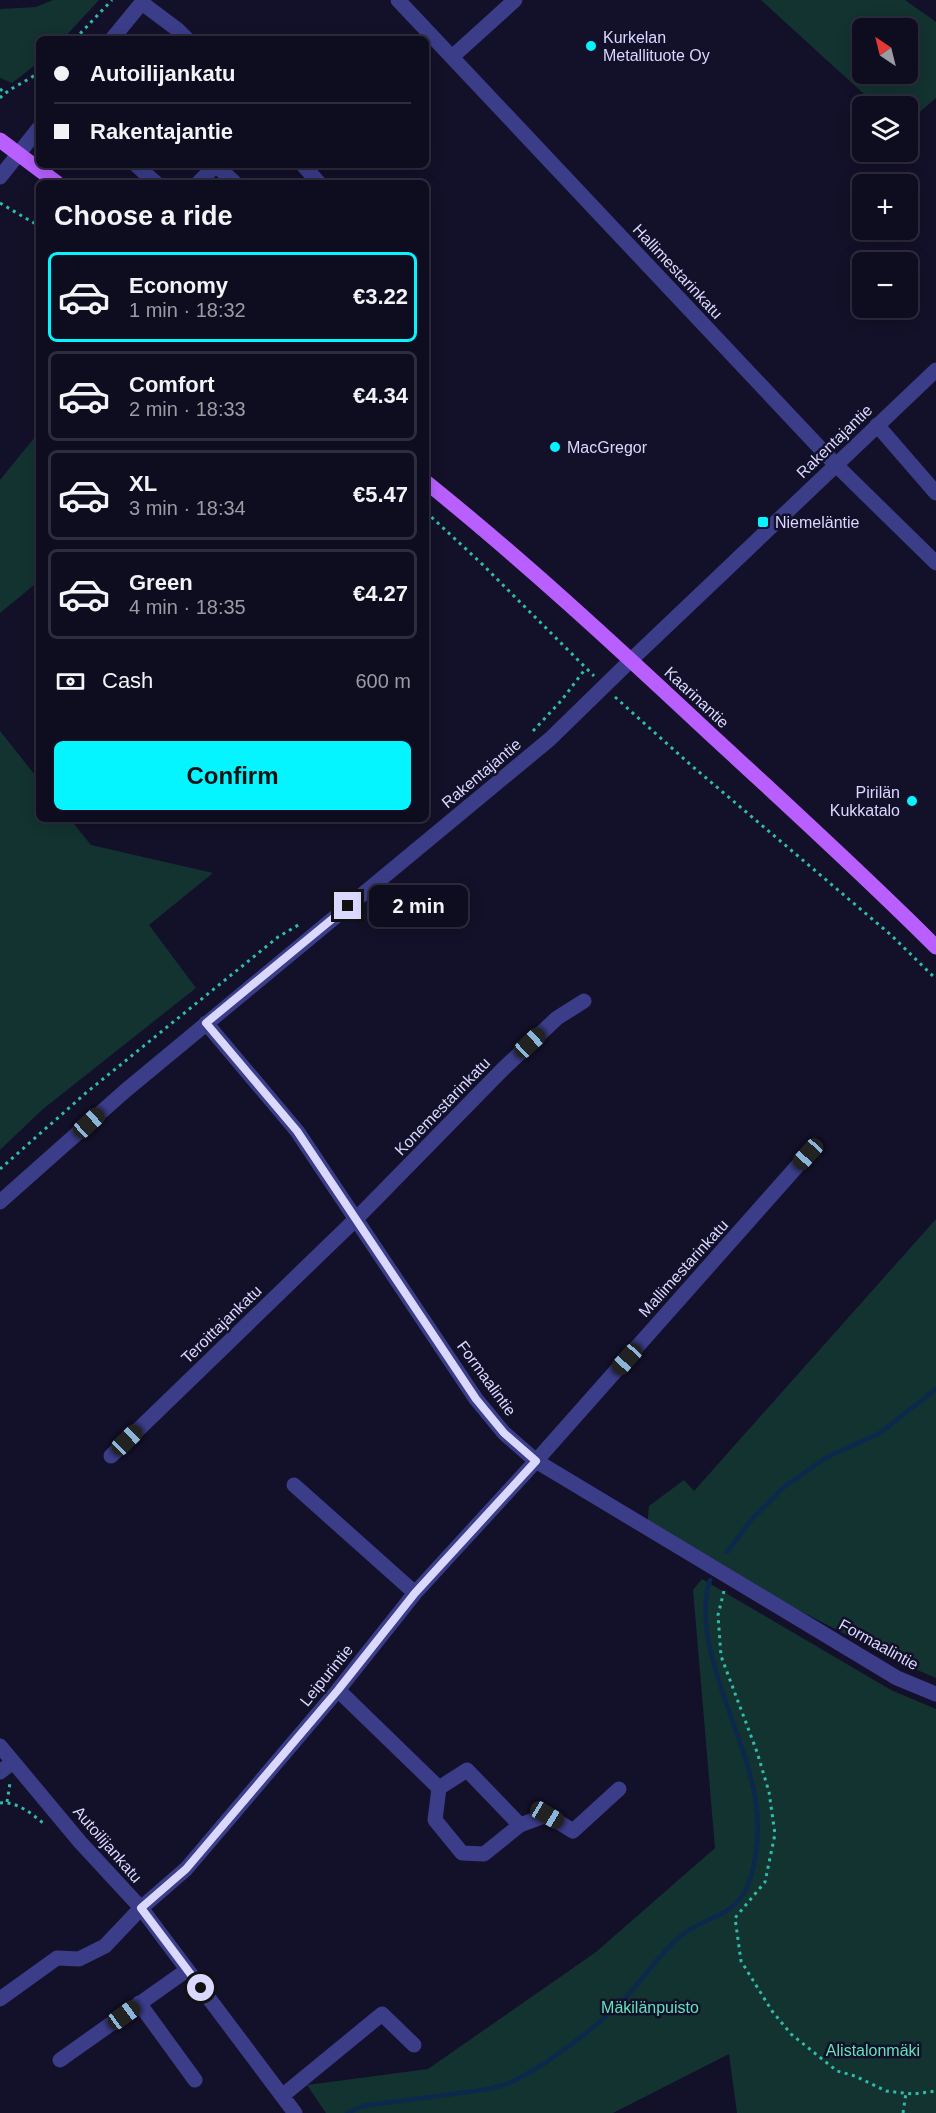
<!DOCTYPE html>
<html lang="en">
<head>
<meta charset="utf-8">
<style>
  body { margin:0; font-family:Helvetica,sans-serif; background:#171528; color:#f1f3f6; height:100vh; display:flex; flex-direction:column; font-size:22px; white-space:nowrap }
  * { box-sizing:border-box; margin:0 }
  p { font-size:20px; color:#9b9ba4 }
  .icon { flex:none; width:33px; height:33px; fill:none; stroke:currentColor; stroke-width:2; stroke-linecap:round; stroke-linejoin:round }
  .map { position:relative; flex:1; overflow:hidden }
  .drawer { position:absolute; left:36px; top:180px; width:393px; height:642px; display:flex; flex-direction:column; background:#0e0c1f; border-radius:9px; box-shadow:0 3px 15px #0003,0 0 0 2px #2e2c3d }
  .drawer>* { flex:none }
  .hud { position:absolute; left:36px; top:36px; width:393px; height:132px; border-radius:9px; box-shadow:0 3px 15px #0003,0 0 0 2px #2e2c3d; display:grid; align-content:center; height:132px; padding:0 18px; background:#0e0c1f }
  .needle { width:39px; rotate:325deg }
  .fabs { position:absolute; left:852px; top:18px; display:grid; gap:12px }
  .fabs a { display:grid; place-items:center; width:66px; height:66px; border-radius:9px; background:#0e0c1f; box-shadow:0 3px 15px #0003,0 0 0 2px #2e2c3d; font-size:30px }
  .end { position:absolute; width:27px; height:27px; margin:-14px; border:8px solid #dad8ff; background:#111; box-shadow:0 0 0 3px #111 }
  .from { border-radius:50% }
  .bubble { position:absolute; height:42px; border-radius:9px; background:#0e0c1f; box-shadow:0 3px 15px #0003,0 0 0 2px #2e2c3d; font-size:20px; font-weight:700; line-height:42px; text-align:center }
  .car { position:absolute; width:18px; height:36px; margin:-18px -9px; border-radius:8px; box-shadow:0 0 4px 2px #0007; background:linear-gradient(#222 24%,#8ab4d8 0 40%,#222 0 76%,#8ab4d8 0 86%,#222 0) }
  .hud b { display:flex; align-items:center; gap:21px; height:57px; font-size:22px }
  .hud b+b { border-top:2px solid #2e2c3d }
  .hud i { width:15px; height:15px; background:#f1f3f6 }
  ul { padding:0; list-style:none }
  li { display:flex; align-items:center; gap:18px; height:90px; margin:0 12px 9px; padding:0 6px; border:3px solid #2e2c3d; border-radius:9px }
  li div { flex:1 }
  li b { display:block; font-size:22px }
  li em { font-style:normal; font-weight:700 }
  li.active { border-color:#04f5ff }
  li>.icon { width:54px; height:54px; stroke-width:1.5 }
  h2 { padding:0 18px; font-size:27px; line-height:72px }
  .pay { display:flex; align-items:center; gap:15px; height:66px; padding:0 18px; font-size:22px }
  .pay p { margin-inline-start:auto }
  .button { display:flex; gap:12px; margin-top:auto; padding:12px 18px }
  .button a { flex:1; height:69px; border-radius:9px; background:#04f5ff; color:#111; font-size:24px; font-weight:700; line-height:69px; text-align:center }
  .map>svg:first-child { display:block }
</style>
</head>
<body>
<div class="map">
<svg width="936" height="2113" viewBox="0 0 936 2113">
  <rect width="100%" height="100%" fill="#131029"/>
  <path fill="#133330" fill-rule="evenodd" d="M 53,0 L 99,0 L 63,39 L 39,39 L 39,62 L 12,83 L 0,78 L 0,9 L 36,7 Z
    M 761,0 L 905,0 L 936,22 L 936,98 L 908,122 L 908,106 L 877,106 ZM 908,28 L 908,74 L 862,74 L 862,28 Z
    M 39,432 L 39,581 L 0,613 L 0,480 Z
    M 0,731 L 39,780 L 39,819 L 70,819 L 91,845 L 213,873 L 149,925 L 196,988 L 43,1109 L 0,1150 Z
    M 936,1219 L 936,1678 L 903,1664 L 707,1563 L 647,1526 L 649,1506 L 684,1480 L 694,1491 Z
    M 702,1579 L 891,1690 L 936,1709 L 936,2113 L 737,2113 L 729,2054 L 613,2113 L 326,2113 L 307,2085 L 428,2069 L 596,1952 L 715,1848 L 693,1590 Z"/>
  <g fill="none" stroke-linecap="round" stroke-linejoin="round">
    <path stroke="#0c284c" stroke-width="4.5" d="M 727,1552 L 752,1519 L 784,1487 L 827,1457 L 880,1433 L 936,1389
      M 347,2113 L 363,2106 C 393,2102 423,2098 453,2094 C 472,2091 493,2090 511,2082 C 547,2065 600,2025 627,1996 C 645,1976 661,1952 682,1935 C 700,1920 724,1918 739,1900 C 757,1879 760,1830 756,1803 C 747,1735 689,1645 710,1580"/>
    <path stroke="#2fbcab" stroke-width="3" stroke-dasharray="3 4.5" stroke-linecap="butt" d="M 75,39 L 112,0
      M 0,89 L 5,93
      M 0,98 C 10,87 27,82 39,72
      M 0,203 L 39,226
      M 426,512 L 481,563 L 594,676
      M 615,697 L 692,766 L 891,935 L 936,979
      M 533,731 L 561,701 L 586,668
      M 0,1169 L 87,1092 L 278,937 L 300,924
      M 724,1591 L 718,1615 L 721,1656 L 757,1752 L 769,1792 L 775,1834 L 765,1882 L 735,1918 L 741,1961 L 772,2011 L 791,2034 L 837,2071 L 855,2076 L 886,2091 L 913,2094 L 936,2091
      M 7,1802 L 10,1783
      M 0,1803 C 16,1801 31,1813 43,1823
      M 903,2113 L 906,2093"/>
    <path stroke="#3b3d89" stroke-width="15" d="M 398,0 L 835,464 L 936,563
      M 142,3 L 178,30 L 187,39
      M 112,39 L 144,0
      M 452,57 L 515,0
      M 136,165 L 156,183
      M 303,165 L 319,183
      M 0,177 L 39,128
      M 198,183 L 214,167 L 219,168 L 235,183
      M 877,425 L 936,493
      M 206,1023 L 297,1131 L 476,1399 L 504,1433 L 536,1461 L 897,1678 L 936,1694
      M 0,1202 L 125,1091 L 550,739 L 631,660 L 936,370
      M 111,1456 L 357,1218 L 504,1068 L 557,1018 L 584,1001
      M 294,1485 L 415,1593
      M 338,1690 L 439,1788 L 435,1820 L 462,1853 L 484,1854 L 520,1825 L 547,1815 L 573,1831 L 619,1789
      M 0,1746 L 80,1842 L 141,1908 L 295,2113
      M 0,1772 L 13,1762
      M 439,1788 L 467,1770 L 520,1825
      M 0,1999 L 57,1958 L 79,1959 L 105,1946 L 141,1908 L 186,1869 L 338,1690 L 415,1593 L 536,1461 L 808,1154
      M 139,2003 L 195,2080
      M 60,2060 L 187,1970
      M 282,2096 L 382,2014 L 414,2045"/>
    <path stroke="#b95fff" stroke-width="15" d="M 0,140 L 57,183
      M 426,482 C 524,561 616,646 708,732 C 785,803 862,873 936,947"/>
  </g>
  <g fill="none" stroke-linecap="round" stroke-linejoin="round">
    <path stroke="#dad8ff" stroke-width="8" d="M 201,1988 L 141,1908 L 186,1869 L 338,1690 L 415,1593 L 536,1461 L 504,1433 L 476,1399 L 297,1131 L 206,1023 L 348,906"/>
  </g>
  <g fill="#04f5ff" stroke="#131029" stroke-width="2">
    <circle cx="591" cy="46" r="6"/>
    <circle cx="555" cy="447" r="6"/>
    <rect x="757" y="516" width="12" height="12" rx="3"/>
    <circle cx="912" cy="801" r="6"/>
  </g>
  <g text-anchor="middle" stroke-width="5" stroke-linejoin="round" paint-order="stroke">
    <g font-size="16" fill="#dad8ff" stroke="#131029" text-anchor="start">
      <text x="603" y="43">Kurkelan<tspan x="603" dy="18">Metallituote Oy</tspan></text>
      <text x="567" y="453">MacGregor</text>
      <text x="775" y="528">Niemeläntie</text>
      <text x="900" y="798" text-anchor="end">Pirilän<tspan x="900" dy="18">Kukkatalo</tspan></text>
    </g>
    <g font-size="16" fill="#dad8ff" stroke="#131029">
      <text transform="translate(678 271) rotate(47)" y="6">Hallimestarinkatu</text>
      <text transform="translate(834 441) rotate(-44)" y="6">Rakentajantie</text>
      <text transform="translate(697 697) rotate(43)" y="6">Kaarinantie</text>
      <text transform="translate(481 773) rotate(-40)" y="6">Rakentajantie</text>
      <text transform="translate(442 1106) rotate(-46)" y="6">Konemestarinkatu</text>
      <text transform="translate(683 1268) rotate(-48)" y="6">Mallimestarinkatu</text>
      <text transform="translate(221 1324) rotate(-44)" y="6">Teroittajankatu</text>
      <text transform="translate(487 1378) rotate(54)" y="6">Formaalintie</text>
      <text transform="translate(879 1644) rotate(29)" y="6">Formaalintie</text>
      <text transform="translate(326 1675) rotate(-51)" y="6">Leipurintie</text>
      <text transform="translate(108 1844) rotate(49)" y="6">Autoilijankatu</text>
    </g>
    <g font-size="16" fill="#62e1ba" stroke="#131029">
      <text x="650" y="2013">Mäkilänpuisto</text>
      <text x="873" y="2056">Alistalonmäki</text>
    </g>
  </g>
</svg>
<div class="fabs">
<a><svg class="needle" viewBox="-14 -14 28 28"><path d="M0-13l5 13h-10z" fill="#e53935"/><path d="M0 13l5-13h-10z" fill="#9b9ba4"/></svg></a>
<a><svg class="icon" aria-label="layers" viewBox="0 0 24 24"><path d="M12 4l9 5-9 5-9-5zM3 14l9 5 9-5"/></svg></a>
<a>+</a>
<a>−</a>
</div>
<i class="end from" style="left:201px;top:1988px"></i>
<i class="end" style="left:348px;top:906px"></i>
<div class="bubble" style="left:369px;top:885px;width:99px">2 min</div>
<i class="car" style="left:530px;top:1043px;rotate:47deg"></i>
<i class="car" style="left:89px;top:1123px;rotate:48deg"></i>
<i class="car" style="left:808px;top:1154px;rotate:222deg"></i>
<i class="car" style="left:627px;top:1359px;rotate:222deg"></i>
<i class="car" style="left:127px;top:1440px;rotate:46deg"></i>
<i class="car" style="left:547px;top:1815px;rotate:121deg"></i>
<i class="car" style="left:124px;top:2015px;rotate:54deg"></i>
<div class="hud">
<b><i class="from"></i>Autoilijankatu</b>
<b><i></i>Rakentajantie</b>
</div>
<section class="drawer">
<h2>Choose a ride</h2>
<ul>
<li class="active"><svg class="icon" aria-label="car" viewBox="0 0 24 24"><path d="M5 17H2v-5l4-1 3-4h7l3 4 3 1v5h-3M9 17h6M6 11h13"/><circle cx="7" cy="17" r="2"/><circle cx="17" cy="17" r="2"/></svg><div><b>Economy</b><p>1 min · 18:32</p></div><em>€3.22</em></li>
<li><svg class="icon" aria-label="car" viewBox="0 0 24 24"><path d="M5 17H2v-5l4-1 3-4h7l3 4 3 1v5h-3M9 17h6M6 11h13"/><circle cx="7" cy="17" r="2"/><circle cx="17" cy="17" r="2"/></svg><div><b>Comfort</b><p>2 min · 18:33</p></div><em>€4.34</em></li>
<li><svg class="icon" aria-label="car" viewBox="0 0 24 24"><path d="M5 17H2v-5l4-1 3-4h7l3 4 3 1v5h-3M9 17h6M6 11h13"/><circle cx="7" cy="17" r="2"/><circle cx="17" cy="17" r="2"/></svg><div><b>XL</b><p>3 min · 18:34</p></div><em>€5.47</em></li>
<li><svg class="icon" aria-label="car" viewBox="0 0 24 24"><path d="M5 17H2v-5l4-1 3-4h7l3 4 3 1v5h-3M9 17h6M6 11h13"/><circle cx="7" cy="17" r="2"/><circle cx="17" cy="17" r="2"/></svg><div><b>Green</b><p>4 min · 18:35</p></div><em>€4.27</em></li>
</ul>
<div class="pay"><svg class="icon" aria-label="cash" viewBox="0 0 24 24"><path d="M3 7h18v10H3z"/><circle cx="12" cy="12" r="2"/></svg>Cash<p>600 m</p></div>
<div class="button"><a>Confirm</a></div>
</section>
</div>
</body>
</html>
